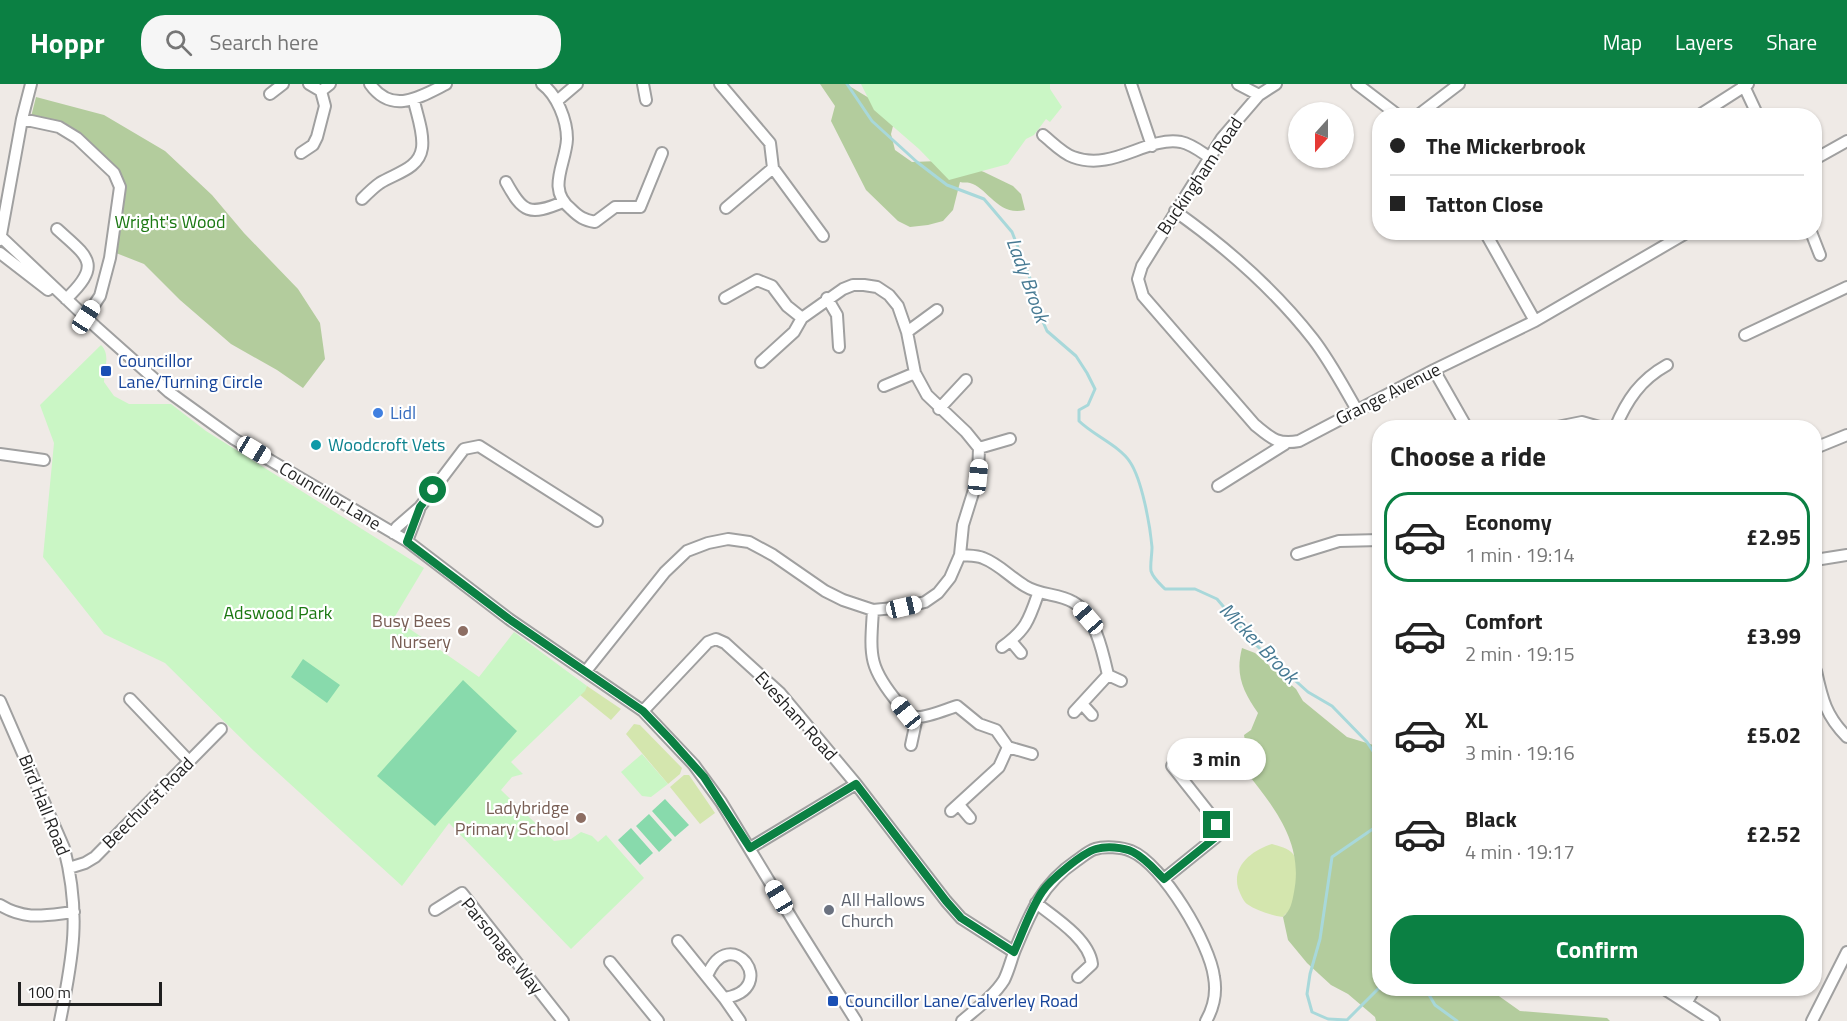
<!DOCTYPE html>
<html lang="en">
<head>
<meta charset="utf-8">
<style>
  body { margin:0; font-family:"Titillium Web",sans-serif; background:#f6f6f6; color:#222; height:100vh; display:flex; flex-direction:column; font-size:22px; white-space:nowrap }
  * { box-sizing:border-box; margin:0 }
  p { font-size:20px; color:#767676 }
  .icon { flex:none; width:33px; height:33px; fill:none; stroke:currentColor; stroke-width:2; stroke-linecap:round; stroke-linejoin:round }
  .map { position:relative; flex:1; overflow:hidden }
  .sheet { position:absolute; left:1372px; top:336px; width:450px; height:576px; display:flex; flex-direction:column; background:#fff; border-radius:24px; box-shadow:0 2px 4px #0004 }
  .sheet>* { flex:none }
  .guide { position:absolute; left:1372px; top:24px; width:450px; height:132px; border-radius:24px; box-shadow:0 2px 4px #0004; display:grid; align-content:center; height:132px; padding:0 18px; background:#fff }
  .needle { width:39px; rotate:201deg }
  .buttons { position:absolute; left:1288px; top:18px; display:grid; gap:12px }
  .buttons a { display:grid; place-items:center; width:66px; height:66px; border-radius:50%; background:#fff; box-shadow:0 2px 4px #0004; font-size:30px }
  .scale { position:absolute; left:18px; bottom:15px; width:144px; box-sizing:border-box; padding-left:6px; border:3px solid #1f1f1f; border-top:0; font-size:16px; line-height:21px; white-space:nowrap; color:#1f1f1f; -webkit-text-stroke:4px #fff; paint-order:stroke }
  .end { position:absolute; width:27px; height:27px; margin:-14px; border:8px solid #0b8043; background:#fff; box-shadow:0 0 0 3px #fff }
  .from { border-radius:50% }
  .bubble { position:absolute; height:42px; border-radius:21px; background:#fff; box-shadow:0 2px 4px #0004; font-size:20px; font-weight:700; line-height:42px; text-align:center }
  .car { position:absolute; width:18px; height:36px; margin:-18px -9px; border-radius:8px; box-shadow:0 0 4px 2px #0007; background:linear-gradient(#fff 24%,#345 0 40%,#fff 0 76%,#345 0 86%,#fff 0) }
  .guide b { display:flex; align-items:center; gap:21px; height:57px; font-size:22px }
  .guide b+b { border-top:2px solid #e0e0e0 }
  .guide i { width:15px; height:15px; background:#222 }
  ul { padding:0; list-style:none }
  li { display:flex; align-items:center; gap:18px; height:90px; margin:0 12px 9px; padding:0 6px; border:3px solid transparent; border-radius:24px }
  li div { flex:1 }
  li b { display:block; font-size:22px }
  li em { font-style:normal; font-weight:700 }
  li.selected { border-color:#0b8043 }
  li>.icon { width:54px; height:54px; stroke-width:1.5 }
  h2 { padding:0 18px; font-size:27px; line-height:72px }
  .action { display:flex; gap:12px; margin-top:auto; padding:12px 18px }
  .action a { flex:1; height:69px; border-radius:24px; background:#0b8043; color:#fff; font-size:24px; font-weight:700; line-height:69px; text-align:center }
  header { display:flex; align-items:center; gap:36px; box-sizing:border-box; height:84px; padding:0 30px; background:#0b8043; color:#fff }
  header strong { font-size:28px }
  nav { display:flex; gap:33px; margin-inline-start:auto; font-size:21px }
  .search { width:420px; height:54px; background:#f6f6f6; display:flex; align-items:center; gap:15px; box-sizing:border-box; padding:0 21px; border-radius:24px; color:#767676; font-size:22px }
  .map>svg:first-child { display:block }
</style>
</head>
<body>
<header>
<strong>Hoppr</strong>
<div class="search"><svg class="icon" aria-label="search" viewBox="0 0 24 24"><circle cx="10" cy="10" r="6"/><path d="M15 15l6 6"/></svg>Search here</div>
<nav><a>Map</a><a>Layers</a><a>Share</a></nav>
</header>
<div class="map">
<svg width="1847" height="937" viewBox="0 0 1847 937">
  <rect width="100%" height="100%" fill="#efeae6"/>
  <path fill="#d4e6ae" d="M 587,602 L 621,625 L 611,636 L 580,611 Z
    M 634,640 L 640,641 L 682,684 L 680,690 L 668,700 L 626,650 Z
    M 684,691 L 689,691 L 715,729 L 700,740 L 670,703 Z
    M 1272,760 C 1278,762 1289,764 1293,770 C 1300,779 1295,817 1290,826 C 1289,827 1283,832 1283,833 C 1271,831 1257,827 1247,820 C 1243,817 1240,809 1238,804 C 1232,781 1253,766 1272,760 Z"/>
  <path fill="#b3cc9d" d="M 820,0 L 846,0 L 869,14 L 893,42 L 891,50 L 895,66 L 912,78 L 939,77 L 965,81 L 984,88 L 1013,102 L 1021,110 L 1025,126 C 998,133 987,103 970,99 C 967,98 963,99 960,98 L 953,126 L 943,137 L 928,141 L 910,143 L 898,137 L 866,106 L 831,37 L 835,22 Z
    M 36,13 L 104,31 L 165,67 L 212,111 L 244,149 L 298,205 L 320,239 L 325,275 L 303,304 L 277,286 L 231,260 L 180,216 L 144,180 L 116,169 L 125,100 L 116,86 L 78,49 L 31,33 Z
    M 1242,564 L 1255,569 L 1296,605 L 1303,617 L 1347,653 L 1380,663 L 1380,904 L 1489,905 L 1520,927 L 1607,934 L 1610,937 L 1376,937 L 1375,933 L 1348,910 L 1331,901 L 1307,879 L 1288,856 L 1283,833 C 1291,826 1292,818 1294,808 C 1304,758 1273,722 1244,685 L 1246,662 L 1244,651 L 1251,646 L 1258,629 C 1243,607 1235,591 1242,564 Z"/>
  <path fill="#caf6c5" d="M 861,0 L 1050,0 L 1050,5 L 1062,23 L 1050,38 L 1046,35 L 1034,51 L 1026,55 L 1008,80 L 949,96 L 919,65 L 874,26 Z
    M 101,261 C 111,271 104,285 104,298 L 114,312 L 129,320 L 171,320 L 206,347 L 424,484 L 394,534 L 479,593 L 514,548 L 587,602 L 585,607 L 511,678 L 523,690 L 512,693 L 501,706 L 554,757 L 571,755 L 581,748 L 592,752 L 598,758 L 606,751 L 644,794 L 571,865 L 449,739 L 402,802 L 254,667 L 165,579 L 104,550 L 43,473 L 54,359 L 40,321 Z
    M 642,670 L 668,700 L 651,713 L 642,712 L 621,688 Z"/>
  <path fill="#88daac" d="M 303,575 L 340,601 L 327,619 L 291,593 Z
    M 463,596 L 517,647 L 435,742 L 377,692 Z
    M 665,715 L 689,741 L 675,753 L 652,727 Z
    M 649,730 L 672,756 L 659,768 L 636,742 Z
    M 631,744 L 653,769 L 640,781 L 618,756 Z"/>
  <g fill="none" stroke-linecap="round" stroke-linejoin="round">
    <path stroke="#a8d8da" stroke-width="3" d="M 847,0 L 872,37 L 917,78 L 947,101 L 984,115 L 1012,148 L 1031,197 L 1036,222 L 1047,247 L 1076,272 L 1087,289 L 1095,305 L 1088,321 L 1079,326 L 1079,337 C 1093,351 1120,362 1130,378 C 1142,396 1150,441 1152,463 C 1152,471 1150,480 1151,487 C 1153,494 1160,500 1165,505 L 1195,505 L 1217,515 L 1256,561 L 1308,608 L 1332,622 L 1367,658 L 1380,678
      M 1380,740 L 1332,773 L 1320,855 L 1310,890 L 1307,910 L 1312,928 L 1328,935 L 1347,936 L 1380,903
      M 1425,904 L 1435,921 L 1457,937"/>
    <defs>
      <path id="minor" d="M 309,0 L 321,7
        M 370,0 C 392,31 420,13 446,0
        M 542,0 C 557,11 567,36 567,55 C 566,80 546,105 571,125 C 579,133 584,136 595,138 L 615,123 L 640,123 L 662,69
        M 643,0 L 646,16
        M 720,0 L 770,59 L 773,84 L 726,124
        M 1131,0 L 1152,62
        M 1238,0 L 1259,11
        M 1276,0 L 1259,11 L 1222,54 L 1142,182 L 1138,195 L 1143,212 L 1255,341 C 1271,354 1277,361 1299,357 L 1434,286 L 1535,237 L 1688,148
        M 1357,0 L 1399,32
        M 1743,0 L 1758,32
        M 270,10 L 283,0
        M 557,17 L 577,0
        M 1417,32 L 1459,0
        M 1698,32 L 1748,0
        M 22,35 L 59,43 L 77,54 L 114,89 L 120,103 L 110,174 L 100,212 L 86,233
        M 1043,51 C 1052,58 1062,69 1073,73 C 1113,88 1146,52 1181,58 C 1191,60 1200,67 1209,73
        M 301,69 L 313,61 L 317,53 L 325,22 L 321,7 L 330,0
        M 1815,75 L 1847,57
        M 773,84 L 823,152
        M 506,98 C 523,129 529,132 563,118
        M 362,115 C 368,109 374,103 380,99 C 396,89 419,85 422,64 C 424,49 417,31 414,17
        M 1175,127 C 1227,164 1274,205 1313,255 C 1330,277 1343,302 1357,326
        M 57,145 C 88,173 103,180 66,215
        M 1485,148 L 1535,237
        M 1811,148 L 1820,171
        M 0,152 L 96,243 L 169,308 L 234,355 L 407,457 L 509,535 L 643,627 L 694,681 L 721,718 L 797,843 L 856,937
        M 0,156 L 22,35 L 31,0
        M 0,169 L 48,206
        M 725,214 L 757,196 L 772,202 L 787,222 L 802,234
        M 827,214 L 837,231 L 839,263
        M 907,248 L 937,226
        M 1745,251 L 1847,203
        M 1434,286 L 1467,344
        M 884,302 L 915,289
        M 939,325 L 966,296
        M 1552,344 L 1582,338 L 1603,344
        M 1615,344 C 1627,316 1640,296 1667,281
        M 979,364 L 1010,355
        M 1815,364 L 1847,351
        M 0,370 L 44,376
        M 1218,402 L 1285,360
        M 393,449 L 397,443 L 420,423 L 464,365 L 479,362 L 597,437
        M 407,457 L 419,426
        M 1297,470 L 1339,457 L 1380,456
        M 960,471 C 967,472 976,471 983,474 C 999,480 1010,493 1025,502 C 1041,512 1058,509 1073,518 C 1095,530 1103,569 1108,591 L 1074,628
        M 1815,476 L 1847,471
        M 873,526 C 870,572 868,583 899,620 C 903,625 909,633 917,633 C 926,634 947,625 957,622 L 979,640 L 996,646 L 1008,663 L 999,683 L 951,727
        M 1011,557 L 1021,569
        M 1002,563 C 1026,546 1029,536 1038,510
        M 586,587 L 665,488 L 687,467 L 708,459 L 728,455 L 749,458 L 773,471 L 825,507 L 843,516 L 873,526 L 904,523 L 925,518 L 938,509 L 950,494 L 960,471 L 963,441 L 978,393 L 979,364 L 966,348 L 927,311 L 915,289 L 907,248 L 898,222 L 889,211 L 877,203 L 864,201 L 853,201 L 843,205 L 802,234 L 794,248 L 761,278
        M 1816,587 C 1822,615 1826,632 1847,653
        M 1108,591 L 1121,597
        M 130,615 L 189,677
        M 0,617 L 64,764 C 81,830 73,873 60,937
        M 1083,621 L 1092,631
        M 643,627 L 708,558 L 716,555 L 725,559 L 780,609 L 856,700 L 946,817 L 961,834 L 1014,868
        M 911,661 L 917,633
        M 1008,663 L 1032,670
        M 959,721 L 970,734
        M 750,764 L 856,700
        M 69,784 L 85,779 L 95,773 L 221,645
        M 1164,795 L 1216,753 L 1219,747 L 1214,735 L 1172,682 L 1186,671
        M 1036,819 C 1054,833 1089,855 1092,880 L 1078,893
        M 0,821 C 26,837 46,831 74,828
        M 435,826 L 462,809 L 563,937
        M 678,857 L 724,914 L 740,937
        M 610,878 L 658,937
        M 707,892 C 730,836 782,905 724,914
        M 1663,904 L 1714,937
        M 1687,918 L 1695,904
        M 962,937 C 977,924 994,912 1004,896 C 1009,886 1011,876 1015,866 C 1030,829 1042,800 1076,777 C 1081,774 1088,767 1095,765 C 1104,762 1122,763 1131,767 C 1163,780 1210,860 1214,893 C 1217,909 1214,923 1206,937
        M 1812,937 L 1847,868"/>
    </defs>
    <use href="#minor" stroke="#a0a0a0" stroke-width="14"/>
    <use href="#minor" stroke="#fff" stroke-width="10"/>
  </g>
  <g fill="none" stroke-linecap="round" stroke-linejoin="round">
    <path stroke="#0b8043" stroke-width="8" d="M 433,406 L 420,423 L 407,458 L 509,535 L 643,627 L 670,655 L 704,693 L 750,764 L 856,700 L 946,817 L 961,834 L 1014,868 C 1023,848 1030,826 1042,808 C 1050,796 1082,769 1096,765 C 1106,762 1123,763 1133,768 C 1145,774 1154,785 1164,795 L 1216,753 L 1219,747 L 1217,741"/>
  </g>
  <g fill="#1a4fb4" stroke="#fff" stroke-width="2">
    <rect x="100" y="281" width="12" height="12" rx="3"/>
    <rect x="827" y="911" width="12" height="12" rx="3"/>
  </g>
  <circle fill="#3f7fe0" stroke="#fff" stroke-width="2" cx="378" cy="329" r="6"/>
  <circle fill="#0f9aa8" stroke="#fff" stroke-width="2" cx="316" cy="361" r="6"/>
  <g fill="#8d6e63" stroke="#fff" stroke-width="2">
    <circle cx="463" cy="547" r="6"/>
    <circle cx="581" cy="734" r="6"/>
  </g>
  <circle fill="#6b7280" stroke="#fff" stroke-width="2" cx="829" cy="826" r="6"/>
  <g text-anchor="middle" stroke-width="4.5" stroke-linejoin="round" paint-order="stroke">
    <g font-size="18" fill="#1f1f1f" stroke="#fff">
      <text transform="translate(1200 92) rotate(-56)" y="6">Buckingham Road</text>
      <text transform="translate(1388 310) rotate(-27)" y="6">Grange Avenue</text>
      <text transform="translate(330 412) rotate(31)" y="6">Councillor Lane</text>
      <text transform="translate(796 632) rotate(48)" y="6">Evesham Road</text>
      <text transform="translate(148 719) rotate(-45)" y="6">Beechurst Road</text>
      <text transform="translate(44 721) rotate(68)" y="6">Bird Hall Road</text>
      <text transform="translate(502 862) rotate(51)" y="6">Parsonage Way</text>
    </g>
    <g font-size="18" fill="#1b7812" stroke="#fff">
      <text x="170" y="144">Wright's Wood</text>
      <text x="278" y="535">Adswood Park</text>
    </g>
    <g font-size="18" fill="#164399" stroke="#fff" text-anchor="start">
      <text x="118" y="283">Councillor<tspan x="118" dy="21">Lane/Turning Circle</tspan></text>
      <text x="845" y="923">Councillor Lane/Calverley Road</text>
    </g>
    <g font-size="18" fill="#366cbe" stroke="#fff" text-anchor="start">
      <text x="390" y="335">Lidl</text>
    </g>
    <g font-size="18" fill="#0d838f" stroke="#fff" text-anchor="start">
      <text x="328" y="367">Woodcroft Vets</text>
    </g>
    <g font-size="18" fill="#785e54" stroke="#fff" text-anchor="end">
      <text x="451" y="543">Busy Bees<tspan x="451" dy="21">Nursery</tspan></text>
      <text x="569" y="730">Ladybridge<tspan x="569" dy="21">Primary School</tspan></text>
    </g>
    <g font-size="18" fill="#5b616d" stroke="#fff" text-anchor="start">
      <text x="841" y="822">All Hallows<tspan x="841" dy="21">Church</tspan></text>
    </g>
    <g font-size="20" font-style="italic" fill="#477a93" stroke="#fff">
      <text transform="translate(1028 196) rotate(70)" y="7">Lady Brook</text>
      <text transform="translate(1259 559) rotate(46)" y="7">Micker Brook</text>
    </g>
  </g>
</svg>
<div class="buttons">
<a><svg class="needle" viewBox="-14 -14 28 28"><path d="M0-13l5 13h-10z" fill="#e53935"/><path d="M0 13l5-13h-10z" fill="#767676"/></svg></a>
</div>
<div class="scale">100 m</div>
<i class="end from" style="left:433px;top:406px"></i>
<i class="end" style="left:1217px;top:741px"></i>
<div class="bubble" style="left:1167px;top:654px;width:99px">3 min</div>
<i class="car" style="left:86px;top:233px;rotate:33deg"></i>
<i class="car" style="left:254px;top:366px;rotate:121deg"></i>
<i class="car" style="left:978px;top:393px;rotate:6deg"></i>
<i class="car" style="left:904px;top:523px;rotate:77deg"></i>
<i class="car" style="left:1088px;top:534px;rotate:319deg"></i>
<i class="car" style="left:906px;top:629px;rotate:321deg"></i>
<i class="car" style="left:779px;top:813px;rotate:329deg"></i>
<div class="guide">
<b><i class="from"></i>The Mickerbrook</b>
<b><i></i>Tatton Close</b>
</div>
<section class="sheet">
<h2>Choose a ride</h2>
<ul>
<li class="selected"><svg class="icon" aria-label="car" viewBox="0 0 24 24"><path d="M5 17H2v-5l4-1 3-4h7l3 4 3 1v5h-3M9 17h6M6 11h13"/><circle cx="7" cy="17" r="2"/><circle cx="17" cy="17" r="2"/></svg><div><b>Economy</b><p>1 min · 19:14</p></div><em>£2.95</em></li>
<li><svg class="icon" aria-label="car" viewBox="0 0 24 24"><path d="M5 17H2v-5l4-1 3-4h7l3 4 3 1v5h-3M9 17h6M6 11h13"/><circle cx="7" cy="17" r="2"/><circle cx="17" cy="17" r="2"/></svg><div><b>Comfort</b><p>2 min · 19:15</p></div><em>£3.99</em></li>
<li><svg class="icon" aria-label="car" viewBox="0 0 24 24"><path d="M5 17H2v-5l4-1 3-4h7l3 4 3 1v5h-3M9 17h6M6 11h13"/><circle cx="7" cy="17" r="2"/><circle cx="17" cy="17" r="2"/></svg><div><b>XL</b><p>3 min · 19:16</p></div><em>£5.02</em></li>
<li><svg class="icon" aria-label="car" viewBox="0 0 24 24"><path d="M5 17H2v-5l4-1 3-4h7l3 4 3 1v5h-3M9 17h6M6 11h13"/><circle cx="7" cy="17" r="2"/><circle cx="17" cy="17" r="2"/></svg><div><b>Black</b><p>4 min · 19:17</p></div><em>£2.52</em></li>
</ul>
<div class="action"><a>Confirm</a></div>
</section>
</div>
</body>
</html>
